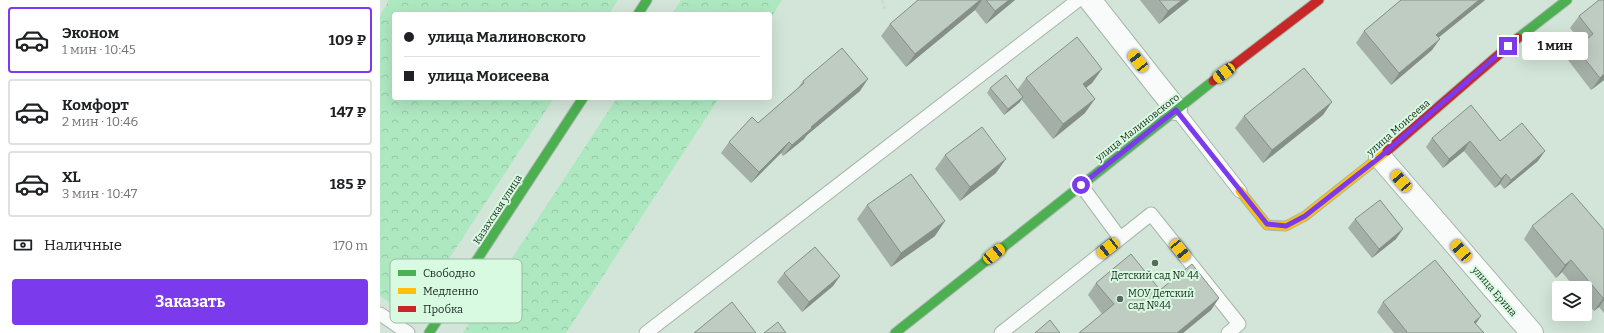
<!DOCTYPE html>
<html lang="ru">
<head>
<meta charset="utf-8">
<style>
  body { margin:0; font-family:Bitter,serif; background:#f6f6f6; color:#202124; height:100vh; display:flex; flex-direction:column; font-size:15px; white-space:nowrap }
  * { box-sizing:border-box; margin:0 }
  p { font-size:13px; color:#757577 }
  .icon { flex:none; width:22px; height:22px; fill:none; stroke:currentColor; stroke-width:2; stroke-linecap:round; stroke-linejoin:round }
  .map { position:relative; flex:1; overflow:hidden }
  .panel { display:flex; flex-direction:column; background:#fff; width:380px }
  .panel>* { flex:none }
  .hud { position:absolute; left:12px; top:12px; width:380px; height:88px; border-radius:4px; box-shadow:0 4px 16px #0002; display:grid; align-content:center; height:88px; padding:0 12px; background:#fff }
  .fabs { position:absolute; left:1172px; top:281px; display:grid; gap:8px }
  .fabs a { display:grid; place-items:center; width:40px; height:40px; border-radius:4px; background:#fff; box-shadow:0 4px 16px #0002; font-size:20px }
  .end { position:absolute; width:18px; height:18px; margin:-9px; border:5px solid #7c3aed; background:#fff; box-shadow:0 0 0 2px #fff }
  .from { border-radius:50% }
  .bubble { position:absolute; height:28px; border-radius:4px; background:#fff; box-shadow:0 4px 16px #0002; font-size:13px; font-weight:700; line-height:28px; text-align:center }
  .car { position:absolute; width:12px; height:24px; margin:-12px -6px; border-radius:5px; box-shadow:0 0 3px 1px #0007; background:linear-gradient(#f5c518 24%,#345 0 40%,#f5c518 0 76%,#345 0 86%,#f5c518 0) }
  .hud b { display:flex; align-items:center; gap:14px; height:38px; font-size:15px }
  .hud b+b { border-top:1px solid #e0e0e0 }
  .hud i { width:10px; height:10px; background:#202124 }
  ul { padding:7px 0 0; list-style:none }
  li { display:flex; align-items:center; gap:12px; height:66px; margin:0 8px 6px; padding:0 4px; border:2px solid #e0e0e0; border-radius:4px }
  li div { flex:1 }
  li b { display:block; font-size:15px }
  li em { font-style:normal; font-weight:700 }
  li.active { border-color:#7c3aed }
  li>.icon { width:36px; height:36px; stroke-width:1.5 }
  .pay { display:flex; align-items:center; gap:10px; height:44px; padding:0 12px; font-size:15px }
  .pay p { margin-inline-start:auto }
  .button { display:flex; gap:8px; margin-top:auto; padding:8px 12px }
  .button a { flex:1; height:46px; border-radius:4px; background:#7c3aed; color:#fff; font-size:16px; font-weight:700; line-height:46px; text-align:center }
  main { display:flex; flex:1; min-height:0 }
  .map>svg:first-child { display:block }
</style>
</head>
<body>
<main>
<section class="panel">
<ul>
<li class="active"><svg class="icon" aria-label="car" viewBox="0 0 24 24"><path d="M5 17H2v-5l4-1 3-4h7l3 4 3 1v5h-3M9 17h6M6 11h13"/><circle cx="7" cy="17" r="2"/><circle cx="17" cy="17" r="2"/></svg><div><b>Эконом</b><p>1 мин · 10:45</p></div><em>109 ₽</em></li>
<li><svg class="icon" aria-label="car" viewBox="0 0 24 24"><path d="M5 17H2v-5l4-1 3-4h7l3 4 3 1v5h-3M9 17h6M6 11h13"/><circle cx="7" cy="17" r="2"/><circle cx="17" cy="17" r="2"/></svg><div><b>Комфорт</b><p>2 мин · 10:46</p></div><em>147 ₽</em></li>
<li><svg class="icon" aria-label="car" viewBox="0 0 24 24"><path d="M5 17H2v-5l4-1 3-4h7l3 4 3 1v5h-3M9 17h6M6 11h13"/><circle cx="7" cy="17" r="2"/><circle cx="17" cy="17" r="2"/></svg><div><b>XL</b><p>3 мин · 10:47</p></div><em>185 ₽</em></li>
</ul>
<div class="pay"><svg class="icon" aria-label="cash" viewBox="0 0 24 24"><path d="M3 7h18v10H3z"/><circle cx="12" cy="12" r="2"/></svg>Наличные<p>170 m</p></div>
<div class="button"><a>Заказать</a></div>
</section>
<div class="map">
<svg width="1224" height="333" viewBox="0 0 1224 333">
  <defs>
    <pattern id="forest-crowns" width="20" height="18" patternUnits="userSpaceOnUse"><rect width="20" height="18" fill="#aee8c1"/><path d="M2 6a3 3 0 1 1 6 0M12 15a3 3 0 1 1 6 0" fill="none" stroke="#95c7a5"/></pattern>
  </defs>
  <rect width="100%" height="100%" fill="#d2e5d8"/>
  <path fill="url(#forest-crowns)" d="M 9,0 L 238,0 L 229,14 L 14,14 L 14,98 L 174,98 L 31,317 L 0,296 L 0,16 Z
    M 301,0 L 402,0 L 390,19 L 390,14 L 292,14 Z
    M 237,98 L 339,98 L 186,333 L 83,333 Z"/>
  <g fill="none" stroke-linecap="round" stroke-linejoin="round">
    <defs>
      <path id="lane" d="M 796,109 L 860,191
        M 701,185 L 740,238
        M 0,314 L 28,333
        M 266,333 L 698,0
        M 621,333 L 771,214 L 859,324 L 848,333"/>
      <path id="street" d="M 710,0 L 796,109
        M 1000,157 L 1152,333"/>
      <path id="fast" d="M 258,14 L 267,0
        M 1138,38 L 1187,0
        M 49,333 L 203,98
        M 515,333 L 833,81"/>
      <path id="slow" d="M 860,191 L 887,225 L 906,226 L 925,216 L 1007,151"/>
      <path id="jam" d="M 833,81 L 939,0
        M 1007,151 L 1138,38"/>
    </defs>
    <use href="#lane" stroke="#a7b6ab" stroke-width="15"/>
    <use href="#street" stroke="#a7b6ab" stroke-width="24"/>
    <use href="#fast" stroke="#a7b6ab" stroke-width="11"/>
    <use href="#slow" stroke="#a7b6ab" stroke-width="11"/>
    <use href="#jam" stroke="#a7b6ab" stroke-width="11"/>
    <path stroke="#d0d6d2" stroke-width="2.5" stroke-dasharray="4 2" stroke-linecap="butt" d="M 502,0 L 505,9"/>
    <use href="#lane" stroke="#f8fbf9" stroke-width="13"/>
    <use href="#street" stroke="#f8fbf9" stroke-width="22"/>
    <use href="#fast" stroke="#4caf50" stroke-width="9"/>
    <use href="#slow" stroke="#ffc107" stroke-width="9"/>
    <use href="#jam" stroke="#c62828" stroke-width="9"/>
  </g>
  <path fill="#a3afa7" d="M 538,0 L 635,0 L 606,24 L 595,10 L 526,67 L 501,36 L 510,24 Z
    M 760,0 L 809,0 L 779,24 Z
    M 1021,0 L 1105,0 L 1058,38 L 1052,50 L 1011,85 L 976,43 L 984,31 Z
    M 1219,0 L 1224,80 L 1211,90 L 1188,60 L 1196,48 L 1202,43 L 1190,28 L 1199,16 Z
    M 722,69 L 712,83 L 706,88 L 705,113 L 673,139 L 641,99 L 640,102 L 624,115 L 607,93 L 610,88 L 638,89 L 646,78 Z
    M 423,81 L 480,91 L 427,135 L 424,139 L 403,156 L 401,153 L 371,183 L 341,153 L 349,142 L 378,123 L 417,89 Z
    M 943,115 L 883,163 L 855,128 L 864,116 Z
    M 1052,138 L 1120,141 L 1158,161 L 1124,189 L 1120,184 L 1115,188 L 1084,151 L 1063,168 L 1046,147 Z
    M 565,155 L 616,173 L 580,201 L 555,169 Z
    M 487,205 L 555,236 L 511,267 L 477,219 Z
    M 975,219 L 1016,239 L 992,258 L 968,228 Z
    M 1152,226 L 1224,230 L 1224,313 L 1219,307 L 1214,311 L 1205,300 L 1205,288 L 1195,288 L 1182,272 L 1176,278 L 1144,239 Z
    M 404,273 L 460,276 L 453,286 L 422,312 L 397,282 Z
    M 716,283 L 780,290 L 839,298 L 831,310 L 803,333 L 699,333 L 722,314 L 708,295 Z
    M 1003,302 L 1096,324 L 1104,333 L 1014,333 L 997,312 Z"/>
  <path fill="#858f88" d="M 600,0 L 602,0 L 595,10 L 526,67 L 535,54 Z
    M 629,0 L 635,0 L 606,24 L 615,11 Z
    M 802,0 L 809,0 L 779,24 L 788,11 Z
    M 1099,0 L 1105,0 L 1048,46 L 1056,35 Z
    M 1060,39 L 1052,50 L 1011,85 L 1019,73 Z
    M 722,69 L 712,83 L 693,98 L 703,84 Z
    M 1224,74 L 1224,80 L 1211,90 L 1220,78 Z
    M 488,79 L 480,91 L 427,135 L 424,139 L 403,156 L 412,145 L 431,127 Z
    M 643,97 L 640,102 L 624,115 L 628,109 Z
    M 715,99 L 705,113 L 673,139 L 683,124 Z
    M 952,102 L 943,115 L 883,163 L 892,150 Z
    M 1090,141 L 1084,151 L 1063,168 L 1069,159 Z
    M 409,142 L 401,153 L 371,183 L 379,172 Z
    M 1165,151 L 1158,161 L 1124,189 L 1131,180 Z
    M 626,159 L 616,173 L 580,201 L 590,187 Z
    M 1126,174 L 1120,184 L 1115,188 L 1121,179 Z
    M 565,221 L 555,236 L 511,267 L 521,253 Z
    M 1023,229 L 1016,239 L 992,258 L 999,249 Z
    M 1191,260 L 1182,272 L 1176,278 L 1185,265 Z
    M 460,276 L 453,286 L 422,312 L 429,302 Z
    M 1224,297 L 1224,300 L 1219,307 L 1214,311 Z
    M 839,298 L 831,310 L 803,333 L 797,333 Z
    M 1101,316 L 1095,325 L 1094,322 Z"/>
  <path fill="#beccc2" stroke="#858f88" d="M 538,0 L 600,0 L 535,54 L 510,24 Z
    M 606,0 L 629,0 L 615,11 Z
    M 779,0 L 802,0 L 788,11 Z
    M 1021,0 L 1099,0 L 1056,35 L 1060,39 L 1019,73 L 984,31 Z
    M 1219,0 L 1224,0 L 1224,74 L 1220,78 L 1196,48 L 1213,34 L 1199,16 Z
    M 697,37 L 722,69 L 703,84 L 715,99 L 683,124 L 646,78 Z
    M 462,48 L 488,79 L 431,127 L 432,128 L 412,145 L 409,142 L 379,172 L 349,142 L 372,117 L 378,123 L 424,83 L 423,81 Z
    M 924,68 L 952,102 L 892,150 L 864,116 Z
    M 626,75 L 643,97 L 628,109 L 610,88 Z
    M 1091,105 L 1120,141 L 1142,123 L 1165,151 L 1131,180 L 1126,174 L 1121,179 L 1090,141 L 1069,159 L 1052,138 Z
    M 602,127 L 626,159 L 590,187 L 565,155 Z
    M 531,174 L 565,221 L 521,253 L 487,205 Z
    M 1192,193 L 1224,230 L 1224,297 L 1223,298 L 1191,260 L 1185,265 L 1152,226 Z
    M 1000,200 L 1023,229 L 999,249 L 975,219 Z
    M 435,247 L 460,276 L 429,302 L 404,273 Z
    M 751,254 L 780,290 L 812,264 L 839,298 L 797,333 L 699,333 L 734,304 L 716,283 Z
    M 1055,260 L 1101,316 L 1094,322 L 1104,333 L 1026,333 L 1027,332 L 1003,302 Z
    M 352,302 L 376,333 L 314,333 Z
    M 670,320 L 680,333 L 655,333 Z
    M 398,322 L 406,333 L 384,333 Z"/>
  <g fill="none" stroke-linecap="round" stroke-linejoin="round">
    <path stroke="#7c3aed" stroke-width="5" d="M 701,185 L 796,110 L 887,224 L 906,226 L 925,216 L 1000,157 L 1128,46"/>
  </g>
  <g fill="#5a695e" stroke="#d7fae1" stroke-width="1.5">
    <circle cx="775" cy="263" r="4"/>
    <circle cx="740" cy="299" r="4"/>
  </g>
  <g text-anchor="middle" stroke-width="4" stroke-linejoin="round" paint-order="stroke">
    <g font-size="10" fill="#19261d" stroke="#d7fae1">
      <text transform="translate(757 127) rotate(-38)" y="4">улица Малиновского</text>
      <text transform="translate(1018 127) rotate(-41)" y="4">улица Моисеева</text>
      <text transform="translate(117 209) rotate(-57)" y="4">Казахская улица</text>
      <text transform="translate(1115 291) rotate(49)" y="4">улица Ерина</text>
    </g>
    <g font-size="10" fill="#19261d" stroke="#d7fae1">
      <text x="775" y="279">Детский сад № 44</text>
      <text x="748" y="297" text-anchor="start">МОУ Детский<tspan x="748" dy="12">сад №44</tspan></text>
    </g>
  </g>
  <rect x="10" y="259" width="132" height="64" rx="6" fill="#d7fae1" stroke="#9ebaa6" stroke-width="1"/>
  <rect x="18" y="270" width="18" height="6" fill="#4caf50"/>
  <rect x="18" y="288" width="18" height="6" fill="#ffc107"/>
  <rect x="18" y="306" width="18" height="6" fill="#c62828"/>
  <g font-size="11" fill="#19261d">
    <text x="43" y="277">Свободно</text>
    <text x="43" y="295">Медленно</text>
    <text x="43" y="313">Пробка</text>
  </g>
</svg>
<div class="fabs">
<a><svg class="icon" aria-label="layers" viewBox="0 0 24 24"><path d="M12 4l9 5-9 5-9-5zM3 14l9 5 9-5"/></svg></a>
</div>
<i class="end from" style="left:701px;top:185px"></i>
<i class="end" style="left:1128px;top:46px"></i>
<div class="bubble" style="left:1142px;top:32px;width:66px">1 мин</div>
<i class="car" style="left:758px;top:61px;rotate:322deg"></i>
<i class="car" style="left:844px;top:73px;rotate:233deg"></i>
<i class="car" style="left:1021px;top:181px;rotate:319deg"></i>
<i class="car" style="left:728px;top:248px;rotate:232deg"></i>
<i class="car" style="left:800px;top:250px;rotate:141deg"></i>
<i class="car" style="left:1081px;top:251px;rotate:319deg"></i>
<i class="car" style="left:614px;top:254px;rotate:51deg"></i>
<div class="hud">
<b><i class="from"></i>улица Малиновского</b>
<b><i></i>улица Моисеева</b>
</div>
</div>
</main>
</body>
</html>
